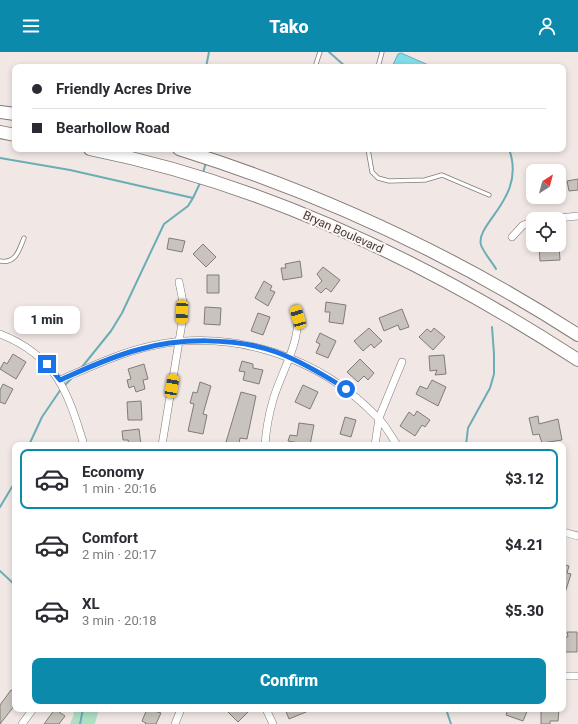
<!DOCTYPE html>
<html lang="en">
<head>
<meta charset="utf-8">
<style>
  body { margin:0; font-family:Roboto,sans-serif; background:#f7f7f7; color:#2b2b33; height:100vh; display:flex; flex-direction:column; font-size:15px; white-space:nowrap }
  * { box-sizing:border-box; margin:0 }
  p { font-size:13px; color:#7c7c81 }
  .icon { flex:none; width:22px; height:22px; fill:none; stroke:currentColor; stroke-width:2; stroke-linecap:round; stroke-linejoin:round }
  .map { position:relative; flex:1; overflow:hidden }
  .drawer { position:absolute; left:12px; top:390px; width:554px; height:270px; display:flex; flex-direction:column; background:#fff; border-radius:8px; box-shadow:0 2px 6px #0003 }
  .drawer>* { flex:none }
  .guide { position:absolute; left:12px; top:12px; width:554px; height:88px; border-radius:8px; box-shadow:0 2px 6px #0003; display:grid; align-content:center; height:88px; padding:0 20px; background:#fff }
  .needle { width:26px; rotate:36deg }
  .controls { position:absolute; left:526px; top:112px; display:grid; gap:8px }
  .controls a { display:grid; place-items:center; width:40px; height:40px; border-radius:8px; background:#fff; box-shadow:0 2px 6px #0003; font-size:20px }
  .end { position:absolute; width:18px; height:18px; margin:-9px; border:5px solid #1a73e8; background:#fff; box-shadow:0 0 0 2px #fff }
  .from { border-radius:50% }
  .bubble { position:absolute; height:28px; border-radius:8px; background:#fff; box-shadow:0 2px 6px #0003; font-size:13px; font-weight:800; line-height:28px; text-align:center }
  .car { position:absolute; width:12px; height:24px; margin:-12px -6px; border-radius:5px; box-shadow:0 0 3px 1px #0007; background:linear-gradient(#f5c518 24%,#345 0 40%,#f5c518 0 76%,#345 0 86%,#f5c518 0) }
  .guide b { display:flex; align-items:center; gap:14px; height:38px; font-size:15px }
  .guide b+b { border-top:1px solid #e1e1e2 }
  .guide i { width:10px; height:10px; background:#2b2b33 }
  ul { padding:7px 0 0; list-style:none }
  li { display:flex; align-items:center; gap:12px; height:60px; margin:0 8px 6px; padding:0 12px; border:2px solid transparent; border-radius:8px }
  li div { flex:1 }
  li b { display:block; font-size:15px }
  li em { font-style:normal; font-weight:800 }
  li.current { border-color:#0b8aac }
  li>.icon { width:36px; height:36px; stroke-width:1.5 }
  .primary-button { display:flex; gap:8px; margin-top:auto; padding:8px 20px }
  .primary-button a { flex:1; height:46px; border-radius:8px; background:#0b8aac; color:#fff; font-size:16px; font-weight:800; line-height:46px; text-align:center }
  header { display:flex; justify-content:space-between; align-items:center; height:52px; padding:0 20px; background:#0b8aac; color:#fff; font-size:18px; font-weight:800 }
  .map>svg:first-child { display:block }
</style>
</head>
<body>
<header><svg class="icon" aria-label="menu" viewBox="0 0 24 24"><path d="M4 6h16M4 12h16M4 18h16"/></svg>Tako<svg class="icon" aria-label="person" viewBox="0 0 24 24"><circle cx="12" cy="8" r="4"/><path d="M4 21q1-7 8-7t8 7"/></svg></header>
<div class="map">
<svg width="578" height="672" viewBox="0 0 578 672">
  <rect width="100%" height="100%" fill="#f1e8e5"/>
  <path fill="#b0e0c4" d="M 73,657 L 99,657 L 95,672 L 70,672 L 74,662 Z"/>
  <path fill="#7edee9" stroke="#6badb4" d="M 401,1 L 433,15 L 392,15 L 398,2 Z"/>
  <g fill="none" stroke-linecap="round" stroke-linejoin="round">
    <path stroke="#6badb4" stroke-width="2" d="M 329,0 L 346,15
      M 206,15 L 209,0
      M 0,106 L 70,118 L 193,146
      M 203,121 L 206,110
      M 496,217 C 492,210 484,201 481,193 C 475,171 527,146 509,97
      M 82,315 L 111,279 L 122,261 L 164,172 L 188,154 L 193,146 L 201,129
      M 64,334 L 71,327
      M 29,393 L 42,365 L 61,337
      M 466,393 L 468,376 L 490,336 L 494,322 L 494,302 L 492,275
      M 0,455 L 15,430
      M 0,519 L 15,533
      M 446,657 L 451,672
      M 80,672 L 83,657"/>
  </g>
  <path fill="#c9c3bd" stroke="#817c76" d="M 578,127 L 578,138 L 569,139 L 567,129 Z
    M 169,186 L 185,189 L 182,200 L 167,197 Z
    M 203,192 L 216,205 L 206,215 L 193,202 Z
    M 539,193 L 559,193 L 560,208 L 540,209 Z
    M 300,209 L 302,225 L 283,228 L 281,216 L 286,216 L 285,212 Z
    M 323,215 L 340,228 L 331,240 L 326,236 L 321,241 L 315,236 L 322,229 L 317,222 Z
    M 207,223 L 219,223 L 219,241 L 207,241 Z
    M 264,229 L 272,234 L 270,238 L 275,240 L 268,254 L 255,246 Z
    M 326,250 L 346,253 L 343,272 L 329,270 L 330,260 L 325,260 Z
    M 205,255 L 221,256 L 220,273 L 204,272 Z
    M 402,257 L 409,275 L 400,278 L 398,273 L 384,279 L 379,266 Z
    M 258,261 L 270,265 L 263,283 L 251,279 Z
    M 369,276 L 382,289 L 374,296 L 371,292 L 363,299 L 354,289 Z
    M 434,276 L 445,285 L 433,298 L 419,285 L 427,277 L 431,280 Z
    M 320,281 L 336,289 L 328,306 L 316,301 L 320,292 L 316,290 Z
    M 13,302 L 26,310 L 16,327 L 0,317 L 4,310 L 7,312 Z
    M 444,303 L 446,322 L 435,323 L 437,318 L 430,319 L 429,304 Z
    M 360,307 L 374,321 L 368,328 L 364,324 L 358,330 L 347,320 Z
    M 242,309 L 253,312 L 253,316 L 263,318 L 259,332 L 243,328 L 245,320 L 239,319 Z
    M 144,312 L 148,327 L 143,328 L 145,337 L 136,340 L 134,334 L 129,336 L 127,328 L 131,327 L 128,317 Z
    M 432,328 L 446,335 L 438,354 L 416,342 L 420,334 L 427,337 Z
    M 200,330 L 211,334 L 203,362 L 207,363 L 203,382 L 188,379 L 194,352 L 190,351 L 193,340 L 197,341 Z
    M 3,332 L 13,337 L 5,352 L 0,350 L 0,338 Z
    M 303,333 L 318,340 L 310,357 L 295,350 Z
    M 241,340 L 256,344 L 247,387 L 240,386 L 239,393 L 226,390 Z
    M 141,349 L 142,368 L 128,368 L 127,350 Z
    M 417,359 L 430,368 L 425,375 L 422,373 L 415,384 L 400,374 L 409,360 L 414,364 Z
    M 538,364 L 539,372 L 558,367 L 562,388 L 542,391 L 539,382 L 533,383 L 529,366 Z
    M 345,365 L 356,368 L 351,385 L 340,382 Z
    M 299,371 L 314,373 L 310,393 L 288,389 L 290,383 L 297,384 Z
    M 139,377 L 141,393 L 129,393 L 128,388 L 123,388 L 122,379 Z
    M 563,512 L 569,514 L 567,521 L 571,522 L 564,544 Z
    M 567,580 L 577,580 L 577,600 L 563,600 L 563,585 L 568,585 Z
    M 11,638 L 15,640 L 15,653 L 0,672 L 0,653 Z
    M 55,657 L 65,664 L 59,672 L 44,672 Z
    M 147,657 L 161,661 L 156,672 L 145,672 L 146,671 L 142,669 Z
    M 225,657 L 251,657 L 238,670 Z
    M 285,657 L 313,657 L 289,667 Z
    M 508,657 L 528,657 L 523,669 L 506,663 Z
    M 541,657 L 559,657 L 558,669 L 550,669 L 550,672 L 541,672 Z"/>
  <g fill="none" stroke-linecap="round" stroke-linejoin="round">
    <defs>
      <path id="service" d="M 315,15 L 320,0
        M 378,15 L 382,0
        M 368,97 L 372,120 L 378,126 L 389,129 L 425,128 L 442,123 L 489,143
        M 0,209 C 16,212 19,198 24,186"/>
      <path id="minor" d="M 550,167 L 578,164
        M 512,185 L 523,173 L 533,170
        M 0,282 C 56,304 68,340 84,393
        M 60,328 C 90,315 119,301 151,294 C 234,276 320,305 378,366 C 386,374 391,384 397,393
        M 162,393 L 182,271 L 183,250 L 179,230
        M 265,393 C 266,378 269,362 273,348 C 281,320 304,285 296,257
        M 375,393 L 379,366 L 402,310
        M 563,480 L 578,484
        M 563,624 L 578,624
        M 266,657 L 273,672
        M 22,672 L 33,657
        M 175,672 L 181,657"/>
      <path id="motorway" d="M 0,60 L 15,62
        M 0,80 L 15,83
        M 90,97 C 265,132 429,211 578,308
        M 179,97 C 320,141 454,203 578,283"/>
    </defs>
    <use href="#service" stroke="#837b77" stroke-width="5"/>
    <use href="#minor" stroke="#837b77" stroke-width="8"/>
    <use href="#motorway" stroke="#837b77" stroke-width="14"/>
    <use href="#service" stroke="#fff" stroke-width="3.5"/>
    <use href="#minor" stroke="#fff" stroke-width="7"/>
    <use href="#motorway" stroke="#fff" stroke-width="12"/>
  </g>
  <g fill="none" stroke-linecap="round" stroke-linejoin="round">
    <path stroke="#1a73e8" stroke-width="5" d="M 47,312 L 60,328 C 85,317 110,305 137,298 C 178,286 235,285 276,300 C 301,309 324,323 346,337"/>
  </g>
  <g text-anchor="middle" stroke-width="4" stroke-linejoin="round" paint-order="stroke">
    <g font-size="12" fill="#3f3b3a" stroke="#fff6f2">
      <text transform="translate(343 180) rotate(24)" y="4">Bryan Boulevard</text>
    </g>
  </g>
</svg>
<div class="controls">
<a><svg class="needle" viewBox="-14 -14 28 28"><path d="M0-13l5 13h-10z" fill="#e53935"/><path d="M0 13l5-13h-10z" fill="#7c7c81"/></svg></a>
<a><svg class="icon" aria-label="locate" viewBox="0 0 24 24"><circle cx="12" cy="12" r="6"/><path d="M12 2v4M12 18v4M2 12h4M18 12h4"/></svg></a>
</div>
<i class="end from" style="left:346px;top:337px"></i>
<i class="end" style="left:47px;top:312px"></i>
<div class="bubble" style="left:14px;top:254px;width:66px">1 min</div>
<i class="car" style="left:182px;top:260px;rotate:182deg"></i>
<i class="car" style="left:298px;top:265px;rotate:344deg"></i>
<i class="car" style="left:172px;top:334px;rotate:10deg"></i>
<div class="guide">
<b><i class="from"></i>Friendly Acres Drive</b>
<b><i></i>Bearhollow Road</b>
</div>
<section class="drawer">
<ul>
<li class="current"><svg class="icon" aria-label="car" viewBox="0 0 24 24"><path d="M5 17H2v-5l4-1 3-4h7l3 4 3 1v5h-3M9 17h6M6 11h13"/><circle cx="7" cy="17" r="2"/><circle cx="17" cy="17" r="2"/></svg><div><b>Economy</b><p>1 min · 20:16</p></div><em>$3.12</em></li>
<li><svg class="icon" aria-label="car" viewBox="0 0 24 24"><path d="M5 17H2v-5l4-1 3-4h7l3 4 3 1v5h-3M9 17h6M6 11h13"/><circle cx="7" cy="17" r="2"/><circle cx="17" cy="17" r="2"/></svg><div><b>Comfort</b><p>2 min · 20:17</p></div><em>$4.21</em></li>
<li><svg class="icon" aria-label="car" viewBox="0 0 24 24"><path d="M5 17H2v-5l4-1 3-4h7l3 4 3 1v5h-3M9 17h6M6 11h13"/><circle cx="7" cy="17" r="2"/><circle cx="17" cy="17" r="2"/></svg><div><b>XL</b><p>3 min · 20:18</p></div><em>$5.30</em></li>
</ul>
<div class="primary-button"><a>Confirm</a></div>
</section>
</div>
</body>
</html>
